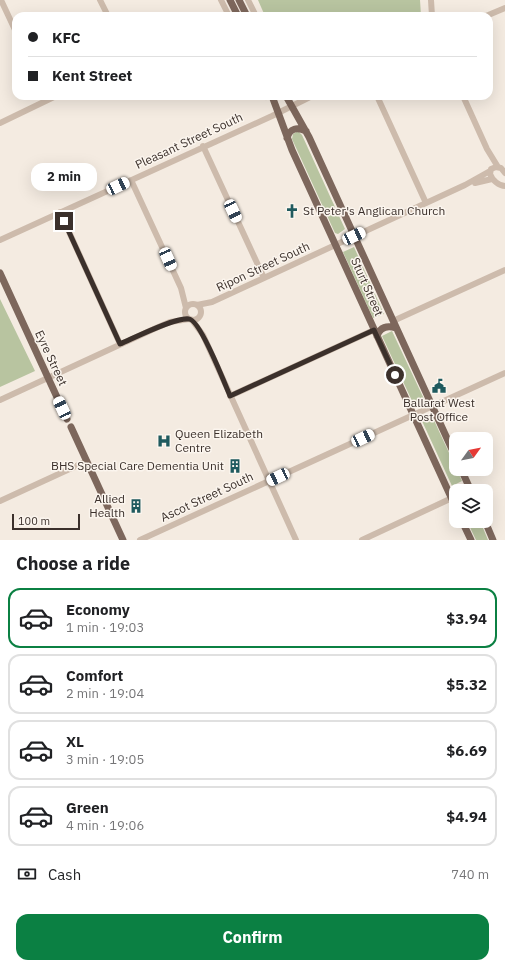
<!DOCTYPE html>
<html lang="en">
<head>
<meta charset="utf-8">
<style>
  body { margin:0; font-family:"IBM Plex Sans",sans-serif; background:#f6f6f6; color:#202124; height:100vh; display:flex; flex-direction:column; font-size:15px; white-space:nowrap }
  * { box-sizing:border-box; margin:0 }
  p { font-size:13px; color:#757577 }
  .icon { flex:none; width:22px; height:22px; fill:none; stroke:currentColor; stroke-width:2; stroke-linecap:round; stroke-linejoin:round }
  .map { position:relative; height:540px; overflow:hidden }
  .drawer { display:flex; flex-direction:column; background:#fff; flex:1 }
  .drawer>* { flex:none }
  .top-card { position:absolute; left:12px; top:12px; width:481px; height:88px; border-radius:12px; box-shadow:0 4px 16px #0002; display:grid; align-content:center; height:88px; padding:0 16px; background:#fff }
  .needle { width:26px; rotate:57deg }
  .fabs { position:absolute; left:449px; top:432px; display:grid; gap:8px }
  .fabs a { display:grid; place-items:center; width:44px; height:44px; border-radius:8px; background:#fff; box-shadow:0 4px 16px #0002; font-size:20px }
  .scale { position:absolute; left:12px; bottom:10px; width:68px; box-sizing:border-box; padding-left:4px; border:2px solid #3b302b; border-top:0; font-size:11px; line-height:14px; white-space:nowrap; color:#3b302b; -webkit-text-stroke:3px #fbf5ee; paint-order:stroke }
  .end { position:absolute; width:18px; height:18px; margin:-9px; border:5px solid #3b302b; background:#fff; box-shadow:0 0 0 2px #fff }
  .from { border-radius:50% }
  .bubble { position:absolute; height:28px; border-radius:12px; background:#fff; box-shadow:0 4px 16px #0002; font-size:13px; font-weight:700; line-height:28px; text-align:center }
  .car { position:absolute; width:12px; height:24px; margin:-12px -6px; border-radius:5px; box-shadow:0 0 3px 1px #0007; background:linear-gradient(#fff 24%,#345 0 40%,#fff 0 76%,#345 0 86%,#fff 0) }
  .top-card b { display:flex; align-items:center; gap:14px; height:38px; font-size:15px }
  .top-card b+b { border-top:1px solid #e0e0e0 }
  .top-card i { width:10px; height:10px; background:#202124 }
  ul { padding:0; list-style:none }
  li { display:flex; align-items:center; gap:12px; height:60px; margin:0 8px 6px; padding:0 8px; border:2px solid #e0e0e0; border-radius:12px }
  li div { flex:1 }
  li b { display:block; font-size:15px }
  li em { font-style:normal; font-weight:700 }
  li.current { border-color:#0b8043 }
  li>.icon { width:36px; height:36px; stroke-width:1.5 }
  h2 { padding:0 16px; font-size:18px; line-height:48px }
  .pay { display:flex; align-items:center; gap:10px; height:44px; padding:0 16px; font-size:15px }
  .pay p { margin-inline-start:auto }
  .action { display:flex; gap:8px; margin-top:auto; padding:8px 16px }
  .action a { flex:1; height:46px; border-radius:12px; background:#0b8043; color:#fff; font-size:16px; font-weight:700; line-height:46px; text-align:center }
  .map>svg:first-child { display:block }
</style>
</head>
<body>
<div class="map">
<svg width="505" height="540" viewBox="0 0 505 540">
  <rect width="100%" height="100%" fill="#f4ebe1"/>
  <path fill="#b8c4a0" d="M 258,0 L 420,0 L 421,16 L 265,16 Z
    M 298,131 L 302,135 L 345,229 L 338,234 L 335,233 L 292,139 L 293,134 Z
    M 354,247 L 384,314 L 373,318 L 343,252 Z
    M 0,299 L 35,371 L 0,387 Z
    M 392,331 L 424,399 L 413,403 L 382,336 Z
    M 432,416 L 462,481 L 452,486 L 422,421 Z
    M 467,521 L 480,521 L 488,540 L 476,540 Z"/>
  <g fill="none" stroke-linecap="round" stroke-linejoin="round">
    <path stroke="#cdbbac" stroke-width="6" d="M 1,0 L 16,32
      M 100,0 L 108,16
      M 221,0 L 229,16
      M 248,0 L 256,16
      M 431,0 L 432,16
      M 486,16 L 505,8
      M 265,96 L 266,97
      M 377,96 L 426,203
      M 463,96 L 487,149 L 498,167
      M 0,123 L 56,96
      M 203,146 L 264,278
      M 505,173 L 501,168 L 496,167 L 491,169 L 490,174 C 492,180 499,186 505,186
      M 131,180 L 181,288 L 186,308
      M 475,183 L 492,179
      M 60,212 L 120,344
      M 0,240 L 272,116 L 312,96
      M185 312a8 8 0 1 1 16 0a8 8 0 1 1-16 0Z
      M 197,305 L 212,302 L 465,185 L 490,171
      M 192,320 L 203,335 L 296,540
      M 393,321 L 505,270
      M 230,396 L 374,330
      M 0,400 L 156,328 L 170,322 L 189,319
      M 0,501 L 87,461
      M 140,540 L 505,373
      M 362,540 L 452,498"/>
    <path stroke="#7d675c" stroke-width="7" d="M 230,0 L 238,16
      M 239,0 L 247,16
      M 272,96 L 292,150 L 456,508
      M 286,96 L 309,137 L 456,458
      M 287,138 C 290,128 297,127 306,131
      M 0,273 L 67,419
      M 377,336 C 380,327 387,325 396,328
      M 71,427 L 123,540
      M 461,469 L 471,491
      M 462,521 L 471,540
      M 485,521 L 493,540"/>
  </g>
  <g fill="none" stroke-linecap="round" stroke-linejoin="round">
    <path stroke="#3b302b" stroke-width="5" d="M 64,221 L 120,344 C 134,338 175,317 189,319 C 200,320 225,384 230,396 L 374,330 L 395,375"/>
  </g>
  <defs>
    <symbol id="church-bare" viewBox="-9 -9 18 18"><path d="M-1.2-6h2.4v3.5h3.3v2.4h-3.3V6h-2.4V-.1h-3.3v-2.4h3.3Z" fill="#1f5a5e" stroke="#fbf5ee" stroke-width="2.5" paint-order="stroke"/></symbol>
    <symbol id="civic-bare" viewBox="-9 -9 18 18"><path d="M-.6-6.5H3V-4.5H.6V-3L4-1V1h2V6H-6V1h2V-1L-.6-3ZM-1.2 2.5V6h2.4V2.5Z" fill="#1f5a5e" stroke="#fbf5ee" stroke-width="2.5" paint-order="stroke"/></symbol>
    <symbol id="hospital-bare" viewBox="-9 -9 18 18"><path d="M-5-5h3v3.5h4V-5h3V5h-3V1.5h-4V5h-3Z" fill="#1f5a5e" stroke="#fbf5ee" stroke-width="2.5" paint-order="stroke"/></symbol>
    <symbol id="building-bare" viewBox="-9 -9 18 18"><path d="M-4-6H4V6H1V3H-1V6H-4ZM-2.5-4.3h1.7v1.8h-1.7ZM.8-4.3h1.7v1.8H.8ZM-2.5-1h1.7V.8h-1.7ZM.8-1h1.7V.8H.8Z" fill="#1f5a5e" stroke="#fbf5ee" stroke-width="2.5" paint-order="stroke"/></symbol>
  </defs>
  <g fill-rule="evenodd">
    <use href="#church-bare" x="282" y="201" width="20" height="20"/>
    <use href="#civic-bare" x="429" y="376" width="20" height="20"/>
    <use href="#hospital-bare" x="154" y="431" width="20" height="20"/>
    <use href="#building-bare" x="225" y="456" width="20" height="20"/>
    <use href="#building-bare" x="126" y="496" width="20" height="20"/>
  </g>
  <g text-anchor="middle" stroke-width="3" stroke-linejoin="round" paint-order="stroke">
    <g font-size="12" fill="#3b302b" stroke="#fbf5ee">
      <text transform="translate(189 141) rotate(-25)" y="4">Pleasant Street South</text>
      <text transform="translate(263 267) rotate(-25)" y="4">Ripon Street South</text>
      <text transform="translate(367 287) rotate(66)" y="4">Sturt Street</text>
      <text transform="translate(51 358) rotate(65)" y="4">Eyre Street</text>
      <text transform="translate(207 497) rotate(-25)" y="4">Ascot Street South</text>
    </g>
    <g font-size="12" fill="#3b302b" stroke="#fbf5ee" text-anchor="start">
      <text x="303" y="215">St Peter's Anglican Church</text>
      <text x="439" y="407" text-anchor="middle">Ballarat West<tspan x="439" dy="14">Post Office</tspan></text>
      <text x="175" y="438">Queen Elizabeth<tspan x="175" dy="14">Centre</tspan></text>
      <text x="224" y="470" text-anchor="end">BHS Special Care Dementia Unit</text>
      <text x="125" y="503" text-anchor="end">Allied<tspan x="125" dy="14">Health</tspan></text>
    </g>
  </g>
</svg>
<div class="fabs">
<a><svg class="needle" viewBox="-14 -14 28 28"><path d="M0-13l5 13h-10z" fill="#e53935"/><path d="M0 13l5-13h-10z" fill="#757577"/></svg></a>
<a><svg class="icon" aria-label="layers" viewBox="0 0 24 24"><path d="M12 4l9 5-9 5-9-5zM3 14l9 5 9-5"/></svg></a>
</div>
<div class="scale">100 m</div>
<i class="end from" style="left:395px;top:375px"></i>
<i class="end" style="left:64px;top:221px"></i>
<div class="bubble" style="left:31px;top:163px;width:66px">2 min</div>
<i class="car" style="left:118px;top:186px;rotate:65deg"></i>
<i class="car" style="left:233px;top:211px;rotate:155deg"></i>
<i class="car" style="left:354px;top:236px;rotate:65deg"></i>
<i class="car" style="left:168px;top:259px;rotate:156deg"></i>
<i class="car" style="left:62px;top:408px;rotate:335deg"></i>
<i class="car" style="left:363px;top:438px;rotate:65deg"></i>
<i class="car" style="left:278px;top:477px;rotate:245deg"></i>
<div class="top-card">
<b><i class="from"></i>KFC</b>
<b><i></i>Kent Street</b>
</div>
</div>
<section class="drawer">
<h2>Choose a ride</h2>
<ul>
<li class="current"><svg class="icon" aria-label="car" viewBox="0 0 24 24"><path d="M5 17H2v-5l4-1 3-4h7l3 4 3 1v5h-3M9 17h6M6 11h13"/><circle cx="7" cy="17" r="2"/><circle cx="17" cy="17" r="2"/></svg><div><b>Economy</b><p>1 min · 19:03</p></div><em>$3.94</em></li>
<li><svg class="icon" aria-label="car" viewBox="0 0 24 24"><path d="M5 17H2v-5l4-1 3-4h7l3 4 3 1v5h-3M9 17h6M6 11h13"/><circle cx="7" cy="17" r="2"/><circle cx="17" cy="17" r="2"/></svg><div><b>Comfort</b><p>2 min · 19:04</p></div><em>$5.32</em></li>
<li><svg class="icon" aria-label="car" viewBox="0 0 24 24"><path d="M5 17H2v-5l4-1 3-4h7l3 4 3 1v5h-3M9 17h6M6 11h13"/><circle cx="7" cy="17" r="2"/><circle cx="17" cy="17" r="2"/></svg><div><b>XL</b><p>3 min · 19:05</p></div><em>$6.69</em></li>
<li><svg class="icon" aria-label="car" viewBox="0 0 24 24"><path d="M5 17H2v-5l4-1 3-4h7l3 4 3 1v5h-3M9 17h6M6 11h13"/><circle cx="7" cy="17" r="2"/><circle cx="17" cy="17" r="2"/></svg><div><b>Green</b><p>4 min · 19:06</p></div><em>$4.94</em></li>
</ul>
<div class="pay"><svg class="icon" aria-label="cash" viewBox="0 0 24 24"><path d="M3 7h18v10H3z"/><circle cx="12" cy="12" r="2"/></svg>Cash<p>740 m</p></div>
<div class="action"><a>Confirm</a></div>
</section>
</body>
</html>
